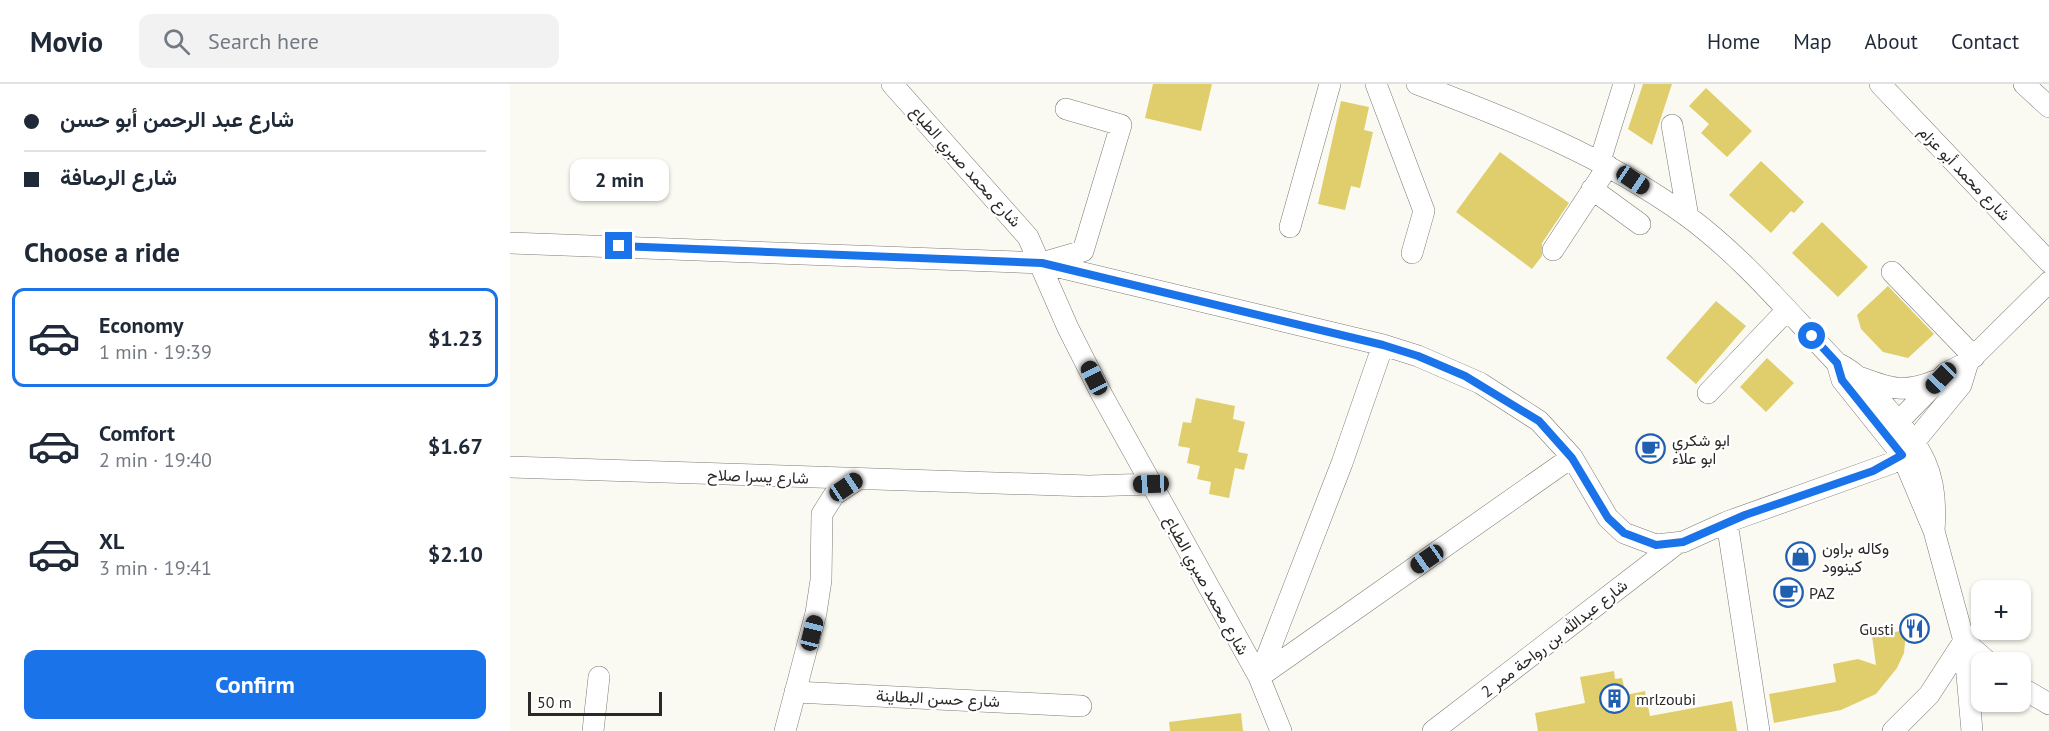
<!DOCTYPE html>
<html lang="en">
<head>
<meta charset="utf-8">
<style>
  body { margin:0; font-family:"PT Sans",Vazirmatn,sans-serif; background:#f2f2f3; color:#1f2937; height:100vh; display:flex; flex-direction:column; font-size:22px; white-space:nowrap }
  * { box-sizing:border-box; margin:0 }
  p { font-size:20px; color:#747a83 }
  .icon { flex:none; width:33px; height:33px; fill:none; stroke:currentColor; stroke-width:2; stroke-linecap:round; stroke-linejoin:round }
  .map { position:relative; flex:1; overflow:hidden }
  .details { display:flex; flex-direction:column; background:#fff; width:510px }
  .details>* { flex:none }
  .top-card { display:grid; align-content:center; height:132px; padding:0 24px; background:#fff }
  .controls { position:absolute; left:1461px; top:496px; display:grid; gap:12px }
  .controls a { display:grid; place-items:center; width:60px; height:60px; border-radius:12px; background:#fff; box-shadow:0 2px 4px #0004; font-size:30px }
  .scale { position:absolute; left:18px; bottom:15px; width:134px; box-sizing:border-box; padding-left:6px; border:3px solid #2a2927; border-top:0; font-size:16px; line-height:21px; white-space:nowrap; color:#2a2927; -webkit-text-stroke:4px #fff; paint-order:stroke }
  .end { position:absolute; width:27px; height:27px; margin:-14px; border:8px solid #1a73e8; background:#fff; box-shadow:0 0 0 3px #fff }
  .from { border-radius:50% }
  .bubble { position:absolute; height:42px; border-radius:12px; background:#fff; box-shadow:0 2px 4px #0004; font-size:20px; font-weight:800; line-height:42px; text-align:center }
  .car { position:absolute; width:18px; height:36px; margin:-18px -9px; border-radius:8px; box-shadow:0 0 4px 2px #0007; background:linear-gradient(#222 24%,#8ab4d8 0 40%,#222 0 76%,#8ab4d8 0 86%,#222 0) }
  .top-card b { display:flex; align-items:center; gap:21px; height:57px; font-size:22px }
  .top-card b+b { border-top:2px solid #e0e1e3 }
  .top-card i { width:15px; height:15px; background:#1f2937 }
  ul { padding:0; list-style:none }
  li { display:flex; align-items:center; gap:18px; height:99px; margin:0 12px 9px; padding:0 12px; border:3px solid transparent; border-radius:12px }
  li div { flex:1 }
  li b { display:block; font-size:22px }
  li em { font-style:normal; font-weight:800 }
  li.on { border-color:#1a73e8 }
  li>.icon { width:54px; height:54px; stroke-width:1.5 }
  h2 { padding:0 24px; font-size:27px; line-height:72px }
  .button { display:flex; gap:12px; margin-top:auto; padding:12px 24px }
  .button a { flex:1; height:69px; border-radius:12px; background:#1a73e8; color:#fff; font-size:24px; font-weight:800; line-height:69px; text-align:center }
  header { display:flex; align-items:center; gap:36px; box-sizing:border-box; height:84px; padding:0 30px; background:#fff; border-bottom:2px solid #e0e1e3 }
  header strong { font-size:28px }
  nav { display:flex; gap:33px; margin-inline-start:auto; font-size:21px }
  .search { width:420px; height:54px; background:#f2f2f3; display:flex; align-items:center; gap:15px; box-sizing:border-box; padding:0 21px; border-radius:12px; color:#747a83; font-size:22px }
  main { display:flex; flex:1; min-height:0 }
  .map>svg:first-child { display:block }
</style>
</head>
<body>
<header>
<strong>Movio</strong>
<div class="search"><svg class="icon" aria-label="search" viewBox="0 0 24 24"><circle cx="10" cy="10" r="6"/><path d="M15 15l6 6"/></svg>Search here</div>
<nav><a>Home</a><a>Map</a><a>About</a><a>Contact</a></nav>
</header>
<main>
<section class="details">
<div class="top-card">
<b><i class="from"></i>شارع عبد الرحمن أبو حسن</b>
<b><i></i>شارع الرصافة</b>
</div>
<h2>Choose a ride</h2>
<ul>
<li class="on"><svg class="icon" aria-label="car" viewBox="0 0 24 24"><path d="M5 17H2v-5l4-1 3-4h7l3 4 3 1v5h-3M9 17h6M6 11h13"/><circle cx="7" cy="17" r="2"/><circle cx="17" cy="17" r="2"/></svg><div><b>Economy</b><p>1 min · 19:39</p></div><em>$1.23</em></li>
<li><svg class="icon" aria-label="car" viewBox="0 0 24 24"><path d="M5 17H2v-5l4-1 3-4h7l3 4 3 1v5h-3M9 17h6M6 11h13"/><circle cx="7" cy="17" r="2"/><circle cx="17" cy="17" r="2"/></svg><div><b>Comfort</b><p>2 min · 19:40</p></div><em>$1.67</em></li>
<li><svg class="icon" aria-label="car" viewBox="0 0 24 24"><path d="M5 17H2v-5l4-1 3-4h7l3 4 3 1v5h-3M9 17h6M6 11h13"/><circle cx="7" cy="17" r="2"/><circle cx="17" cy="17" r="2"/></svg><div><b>XL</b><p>3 min · 19:41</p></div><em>$2.10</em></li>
</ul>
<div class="button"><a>Confirm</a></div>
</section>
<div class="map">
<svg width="1539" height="647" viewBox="0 0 1539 647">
  <rect width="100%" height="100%" fill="#fbfaf2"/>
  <path fill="#dfce6b" d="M 643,0 L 702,0 L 691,47 L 635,34 Z
    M 1133,0 L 1162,0 L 1142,61 L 1118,45 Z
    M 1196,4 L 1242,47 L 1217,73 L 1191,49 L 1199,40 L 1179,22 Z
    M 831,17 L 859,23 L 854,46 L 863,48 L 850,104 L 841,102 L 835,126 L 808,120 Z
    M 990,68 L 1059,119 L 1032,159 L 1032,172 L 1022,185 L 946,128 Z
    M 1251,77 L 1294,118 L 1284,129 L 1281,127 L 1261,149 L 1219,111 Z
    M 1312,138 L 1358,183 L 1328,213 L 1282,169 Z
    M 1378,202 L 1424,250 L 1398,274 L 1373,268 L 1351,245 L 1347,231 Z
    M 1206,217 L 1236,242 L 1186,300 L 1156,274 Z
    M 1257,274 L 1284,299 L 1256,328 L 1230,303 Z
    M 686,314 L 725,322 L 723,335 L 735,338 L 728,368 L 738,370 L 734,386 L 725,384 L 719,414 L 699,410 L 701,398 L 687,395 L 690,382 L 677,379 L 680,364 L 668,362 L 673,338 L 681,339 Z
    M 1396,546 L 1394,569 L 1387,584 L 1366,610 L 1331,626 L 1264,639 L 1259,610 L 1326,598 L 1323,580 L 1348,575 L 1366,581 L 1362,552 Z
    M 1104,587 L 1105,595 L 1112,594 L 1116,611 L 1135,607 L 1140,632 L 1222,617 L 1227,647 L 1028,647 L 1025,629 L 1075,619 L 1070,593 Z
    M 731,629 L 733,647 L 660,647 L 659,638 Z"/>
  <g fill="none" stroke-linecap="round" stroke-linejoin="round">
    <defs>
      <path id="minor" d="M 382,0 L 518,153 L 558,244 L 592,311 L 749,593 L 771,647
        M 866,0 L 914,127 L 902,169
        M 907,0 C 1002,36 1094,72 1177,132 C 1233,173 1279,229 1327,279 C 1348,289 1359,304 1375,322 C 1412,365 1429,387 1424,447
        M 1370,0 L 1539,178
        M 1514,0 L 1539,23
        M 1162,41 L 1178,133
        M 1090,77 L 1114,0
        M 1082,105 L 1130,140
        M 780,143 L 820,0
        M 0,159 L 532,179 L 873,261 L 908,272 L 970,299 L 1029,337 L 1062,373 L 1098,434 L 1114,449 L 1146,461 L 1173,458 L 1217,438 L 1382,379 L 1405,357 L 1451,301 L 1458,278
        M 1043,166 L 1098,82
        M 535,178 L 573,167 L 611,41 L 556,25
        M 1382,188 L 1464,273
        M 1327,279 L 1332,296 L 1392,371 L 1424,447 L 1454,557 L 1462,647
        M 1352,294 C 1381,305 1395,309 1425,297
        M 1198,309 L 1277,226
        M 1378,348 L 1436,289 L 1458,278 L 1539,198
        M 0,383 L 579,402 L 641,400
        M 1217,438 L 1249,647
        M 749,593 L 1062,373
        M 749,593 L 832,379 L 873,261
        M 1510,603 L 1539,620
        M 285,608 L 571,622
        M 83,647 L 89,593
        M 275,647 L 306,529 L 311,496 L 312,430 L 324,411 L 348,395
        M 923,647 L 1165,461
        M 1383,647 L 1419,611 L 1454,557 L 1479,579"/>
    </defs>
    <use href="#minor" stroke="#7c7b75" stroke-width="22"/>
    <use href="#minor" stroke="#fff" stroke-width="21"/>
  </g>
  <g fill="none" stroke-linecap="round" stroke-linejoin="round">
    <path stroke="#1a73e8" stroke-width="8" d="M 109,162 L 532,179 L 873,261 L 908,272 L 955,292 L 1029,337 L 1062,374 L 1098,434 L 1114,449 L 1146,461 L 1173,458 L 1235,431 L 1363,387 L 1392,371 L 1332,296 L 1327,279 L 1302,252"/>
  </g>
  <defs>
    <symbol id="cafe-ring" viewBox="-11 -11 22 22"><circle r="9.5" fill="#fff" stroke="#215fb0" stroke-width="1.5"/><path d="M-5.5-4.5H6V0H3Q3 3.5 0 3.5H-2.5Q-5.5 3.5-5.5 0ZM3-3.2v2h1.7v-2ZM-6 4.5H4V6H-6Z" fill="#215fb0"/></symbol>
    <symbol id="shop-ring" viewBox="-11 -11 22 22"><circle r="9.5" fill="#fff" stroke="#215fb0" stroke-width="1.5"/><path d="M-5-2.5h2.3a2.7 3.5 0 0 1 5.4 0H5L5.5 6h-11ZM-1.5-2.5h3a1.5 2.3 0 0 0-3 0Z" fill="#215fb0"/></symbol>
    <symbol id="restaurant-ring" viewBox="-11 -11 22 22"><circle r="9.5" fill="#fff" stroke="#215fb0" stroke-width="1.5"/><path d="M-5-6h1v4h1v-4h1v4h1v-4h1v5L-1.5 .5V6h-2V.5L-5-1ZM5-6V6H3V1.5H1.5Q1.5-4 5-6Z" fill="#215fb0"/></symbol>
    <symbol id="building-ring" viewBox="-11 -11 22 22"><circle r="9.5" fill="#fff" stroke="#215fb0" stroke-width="1.5"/><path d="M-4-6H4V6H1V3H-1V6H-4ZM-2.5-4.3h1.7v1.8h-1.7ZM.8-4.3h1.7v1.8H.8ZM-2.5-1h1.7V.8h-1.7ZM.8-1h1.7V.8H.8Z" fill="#215fb0"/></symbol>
  </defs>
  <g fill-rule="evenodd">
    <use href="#cafe-ring" x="1124" y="348" width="33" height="33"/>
    <use href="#shop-ring" x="1274" y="456" width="33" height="33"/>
    <use href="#cafe-ring" x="1262" y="492" width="33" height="33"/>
    <use href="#restaurant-ring" x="1388" y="528" width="33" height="33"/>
    <use href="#building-ring" x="1088" y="598" width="33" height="33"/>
  </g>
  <g text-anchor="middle" stroke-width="4.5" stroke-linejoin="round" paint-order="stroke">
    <g font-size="16" fill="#2a2927" stroke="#fff">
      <text transform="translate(456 82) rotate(48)" y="6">شارع محمد صبري الطباع</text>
      <text transform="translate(1455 89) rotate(46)" y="6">شارع محمد أبو عزام</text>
      <text transform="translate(248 392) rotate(2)" y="6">شارع يسرا صلاح</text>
      <text transform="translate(697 501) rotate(61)" y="6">شارع محمد صبري الطباع</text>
      <text transform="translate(1044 554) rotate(-38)" y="6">شارع عبدالله بن رواحة ممر 2</text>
      <text transform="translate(428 614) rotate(3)" y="6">شارع حسن البطاينة</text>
    </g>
    <g font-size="16" fill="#2a2927" stroke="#fff" text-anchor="start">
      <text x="1162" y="362">ابو شكري<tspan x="1162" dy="18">ابو علاء</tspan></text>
      <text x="1312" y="470">وكاله براون<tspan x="1312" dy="18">كينوود</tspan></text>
      <text x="1299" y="515">PAZ</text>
      <text x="1384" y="551" text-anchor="end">Gusti</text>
      <text x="1126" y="621">mrlzoubi</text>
    </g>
  </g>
</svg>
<div class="controls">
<a>+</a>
<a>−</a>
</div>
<div class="scale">50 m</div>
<i class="end from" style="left:1302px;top:252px"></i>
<i class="end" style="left:109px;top:162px"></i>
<div class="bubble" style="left:60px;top:75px;width:99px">2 min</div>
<i class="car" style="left:1123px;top:96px;rotate:124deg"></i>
<i class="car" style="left:584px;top:294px;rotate:333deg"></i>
<i class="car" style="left:1431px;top:294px;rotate:224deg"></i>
<i class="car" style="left:641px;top:400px;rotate:268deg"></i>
<i class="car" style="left:336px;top:403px;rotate:56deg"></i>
<i class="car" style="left:917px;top:475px;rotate:235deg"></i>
<i class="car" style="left:302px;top:549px;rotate:14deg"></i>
</div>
</main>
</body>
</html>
